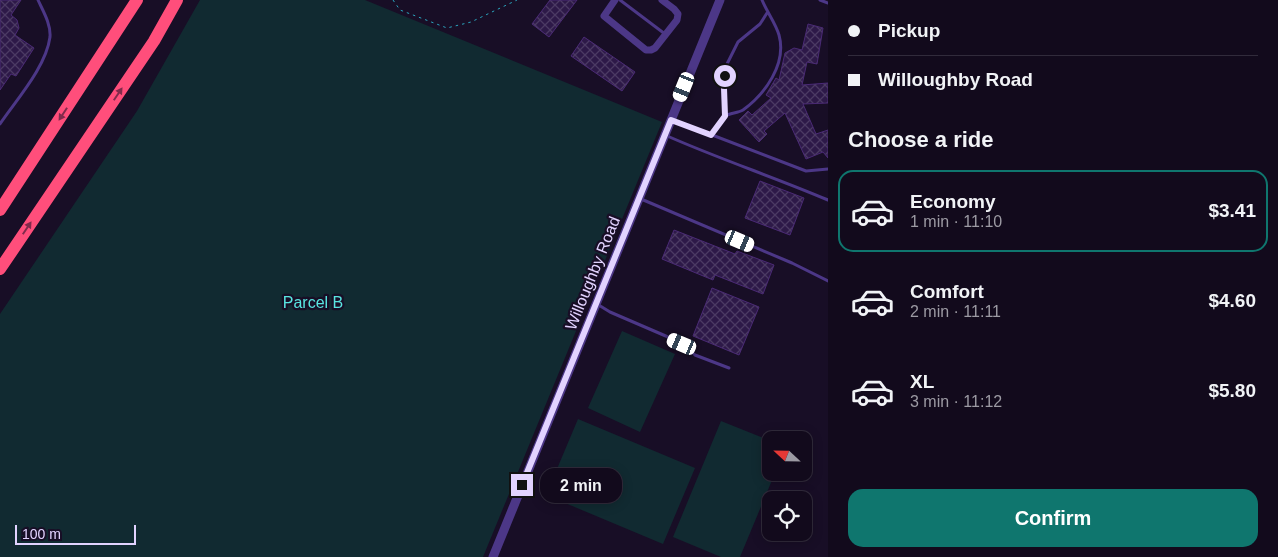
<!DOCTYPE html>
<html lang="en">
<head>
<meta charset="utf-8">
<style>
  body { margin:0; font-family:Arial,sans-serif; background:#1b1325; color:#f1f3f6; height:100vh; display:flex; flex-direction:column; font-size:19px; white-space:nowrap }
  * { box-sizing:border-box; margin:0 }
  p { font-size:16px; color:#9c9aa3 }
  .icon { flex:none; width:28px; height:28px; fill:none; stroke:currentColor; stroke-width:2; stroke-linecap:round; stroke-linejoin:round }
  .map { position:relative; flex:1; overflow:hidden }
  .details { display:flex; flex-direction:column; background:#120a1c; width:450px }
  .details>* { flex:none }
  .hud { display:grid; align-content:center; height:110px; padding:0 20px; background:#120a1c }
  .needle { width:32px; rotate:292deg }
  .controls { position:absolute; left:762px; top:431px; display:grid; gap:10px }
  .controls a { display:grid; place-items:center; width:50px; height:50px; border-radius:10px; background:#120a1c; box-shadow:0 2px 12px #0003,0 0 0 1px #312b3b; font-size:25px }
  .scale { position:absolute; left:15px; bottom:12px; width:121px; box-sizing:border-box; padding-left:5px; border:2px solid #e2d3ff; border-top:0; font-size:14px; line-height:18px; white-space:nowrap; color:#e2d3ff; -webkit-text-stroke:4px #180e26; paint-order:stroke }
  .end { position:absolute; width:22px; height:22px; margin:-11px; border:6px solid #e2d3ff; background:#111; box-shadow:0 0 0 2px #111 }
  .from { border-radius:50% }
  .bubble { position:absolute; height:35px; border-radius:15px; background:#120a1c; box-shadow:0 2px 12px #0003,0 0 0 1px #312b3b; font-size:16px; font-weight:800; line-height:35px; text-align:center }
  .car { position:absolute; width:15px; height:30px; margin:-15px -8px; border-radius:6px; box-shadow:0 0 4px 1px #0007; background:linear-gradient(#fff 24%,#345 0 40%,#fff 0 76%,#345 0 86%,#fff 0) }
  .hud b { display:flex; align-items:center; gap:18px; height:48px; font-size:19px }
  .hud b+b { border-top:1px solid #312b3b }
  .hud i { width:12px; height:12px; background:#f1f3f6 }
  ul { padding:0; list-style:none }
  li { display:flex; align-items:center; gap:15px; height:82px; margin:0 10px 8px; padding:0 10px; border:2px solid transparent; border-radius:15px }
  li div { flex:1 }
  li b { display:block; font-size:19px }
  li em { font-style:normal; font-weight:800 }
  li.current { border-color:#0f766e }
  li>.icon { width:45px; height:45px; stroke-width:1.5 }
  h2 { padding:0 20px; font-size:22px; line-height:60px }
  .action { display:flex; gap:10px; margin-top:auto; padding:10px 20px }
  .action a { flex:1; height:58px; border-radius:15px; background:#0f766e; color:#fff; font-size:20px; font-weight:800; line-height:58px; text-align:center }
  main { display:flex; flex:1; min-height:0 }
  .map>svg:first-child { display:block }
</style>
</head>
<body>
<main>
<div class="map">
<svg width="828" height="557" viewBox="0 0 828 557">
  <defs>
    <pattern id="building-cross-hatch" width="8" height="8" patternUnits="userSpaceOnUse" patternTransform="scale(1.25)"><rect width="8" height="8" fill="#2d1948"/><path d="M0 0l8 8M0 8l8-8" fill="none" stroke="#4b3a63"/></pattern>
  </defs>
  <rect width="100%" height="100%" fill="#180e26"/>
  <path fill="#112a31" d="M 200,0 L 365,0 L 662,122 L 483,557 L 0,557 L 0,314 L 137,111 Z
    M 622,331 L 675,354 L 640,432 L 588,408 Z
    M 578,419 L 695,468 L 663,544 L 546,495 Z
    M 721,421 L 771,441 L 771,472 L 775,473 L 740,557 L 721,557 L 673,537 Z"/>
  <path fill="url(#building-cross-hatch)" stroke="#4a2a75" d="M 0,0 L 21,0 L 11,15 L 17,20 L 19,28 L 15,35 L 34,48 L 16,76 L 11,74 L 0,90 Z
    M 550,0 L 577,0 L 549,37 L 532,24 Z
    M 808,24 L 823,28 L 817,64 L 807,62 L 802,85 L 828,83 L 828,103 L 803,104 L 816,134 L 828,130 L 828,158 L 823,152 L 806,159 L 785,113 L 764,131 L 767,134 L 759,142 L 739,120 L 748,111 L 752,115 L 771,98 L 766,95 L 776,78 L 779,80 L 785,53 L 794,48 L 802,50 Z
    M 584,37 L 635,72 L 622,91 L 571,56 Z
    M 760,181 L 804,198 L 790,235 L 745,218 Z
    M 674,230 L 735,254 L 737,251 L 774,265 L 763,294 L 715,275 L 713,280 L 662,259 Z
    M 712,288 L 759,307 L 739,355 L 693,336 Z"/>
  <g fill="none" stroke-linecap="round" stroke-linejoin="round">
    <path stroke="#2aa4bd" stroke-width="1" stroke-dasharray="2.5 4" stroke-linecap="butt" d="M 393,0 L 400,10 L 447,28 L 471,22 L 517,0"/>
    <path stroke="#4c3787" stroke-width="3" d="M 620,0 L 665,34
      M 820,0 L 828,3
      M 725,116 L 724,88 L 727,64 L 738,42 L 760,24 L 767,13
      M 673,120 L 806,171 L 828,169
      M 0,124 C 17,99 46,67 50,37 C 51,24 43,11 38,0
      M 665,135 C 719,159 774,177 828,200
      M 711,135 C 715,130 720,120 725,116 C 730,113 738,113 743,110 C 765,94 787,64 779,35 C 776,24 767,12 762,0
      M 641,199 L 792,263 L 828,281
      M 597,304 L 610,312 L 682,343 L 695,355 L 729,368"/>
    <path stroke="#4c3787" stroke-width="7" d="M 615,0 L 604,16 L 646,50 L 651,50 L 655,48 L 677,20 L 678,14 L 674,9 L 662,0"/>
    <path stroke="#4c3787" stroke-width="9" d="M 493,557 L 720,0"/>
    <path stroke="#ff4e7b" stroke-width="12" d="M 0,210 L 137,0
      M 0,269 L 154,41 L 177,0"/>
  </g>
  <defs><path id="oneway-solid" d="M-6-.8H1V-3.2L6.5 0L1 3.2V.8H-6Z" transform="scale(1.25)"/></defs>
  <g fill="#802b4c">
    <use href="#oneway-solid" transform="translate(118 94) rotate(-56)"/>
    <use href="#oneway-solid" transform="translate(63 114) rotate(123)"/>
    <use href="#oneway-solid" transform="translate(27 228) rotate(-56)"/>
  </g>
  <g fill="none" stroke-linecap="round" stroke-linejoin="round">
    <path stroke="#e2d3ff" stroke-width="6" d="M 522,485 L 671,120 L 711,135 L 725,116 L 724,88 L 725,76"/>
  </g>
  <g text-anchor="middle" stroke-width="4.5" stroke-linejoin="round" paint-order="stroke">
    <g font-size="16" fill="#e2d3ff" stroke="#180e26">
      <text transform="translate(592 273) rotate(-68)" y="6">Willoughby Road</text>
    </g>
    <g font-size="16" fill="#59e5e1" stroke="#180e26">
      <text x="313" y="308">Parcel B</text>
    </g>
  </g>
</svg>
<div class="controls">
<a><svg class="needle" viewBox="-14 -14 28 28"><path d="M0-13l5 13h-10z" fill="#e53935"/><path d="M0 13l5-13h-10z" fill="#9c9aa3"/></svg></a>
<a><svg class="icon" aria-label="locate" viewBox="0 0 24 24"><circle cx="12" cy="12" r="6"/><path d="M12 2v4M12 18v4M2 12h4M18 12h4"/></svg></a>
</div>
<div class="scale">100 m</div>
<i class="end from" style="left:725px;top:76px"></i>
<i class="end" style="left:522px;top:485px"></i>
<div class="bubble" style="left:540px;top:468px;width:82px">2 min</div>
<i class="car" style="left:684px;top:87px;rotate:202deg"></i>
<i class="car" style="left:740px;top:241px;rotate:113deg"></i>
<i class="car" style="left:682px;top:344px;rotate:293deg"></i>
</div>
<section class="details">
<div class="hud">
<b><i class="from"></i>Pickup</b>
<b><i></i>Willoughby Road</b>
</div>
<h2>Choose a ride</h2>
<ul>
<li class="current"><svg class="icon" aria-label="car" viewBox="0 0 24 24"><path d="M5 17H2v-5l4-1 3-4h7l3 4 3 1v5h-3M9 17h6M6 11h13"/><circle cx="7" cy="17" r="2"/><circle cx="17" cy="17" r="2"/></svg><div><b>Economy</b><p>1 min · 11:10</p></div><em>$3.41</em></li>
<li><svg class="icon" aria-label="car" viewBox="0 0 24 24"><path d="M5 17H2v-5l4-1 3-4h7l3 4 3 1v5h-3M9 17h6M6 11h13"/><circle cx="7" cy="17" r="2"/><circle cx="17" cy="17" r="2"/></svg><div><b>Comfort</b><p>2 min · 11:11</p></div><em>$4.60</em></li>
<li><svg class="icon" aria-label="car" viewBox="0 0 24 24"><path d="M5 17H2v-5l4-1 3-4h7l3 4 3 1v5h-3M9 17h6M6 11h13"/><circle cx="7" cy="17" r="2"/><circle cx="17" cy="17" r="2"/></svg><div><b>XL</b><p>3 min · 11:12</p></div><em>$5.80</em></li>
</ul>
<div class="action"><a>Confirm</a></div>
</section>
</main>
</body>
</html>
